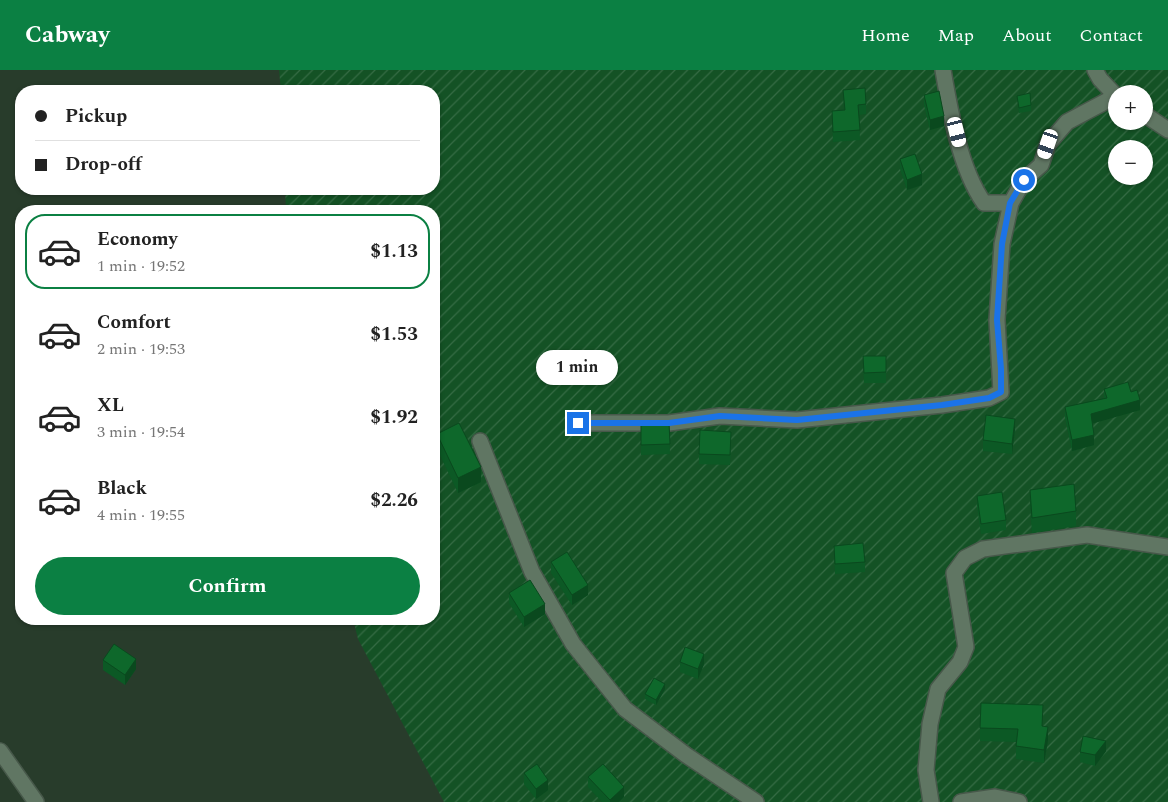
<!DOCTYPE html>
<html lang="en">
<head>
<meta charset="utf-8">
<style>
  body { margin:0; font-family:Spectral,serif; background:#f2f2f2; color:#222; height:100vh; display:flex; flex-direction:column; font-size:19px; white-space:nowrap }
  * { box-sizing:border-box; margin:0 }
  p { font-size:16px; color:#767676 }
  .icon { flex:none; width:28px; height:28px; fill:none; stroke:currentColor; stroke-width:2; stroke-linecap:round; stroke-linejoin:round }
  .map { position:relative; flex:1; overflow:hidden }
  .panel { position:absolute; left:15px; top:135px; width:425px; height:420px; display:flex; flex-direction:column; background:#fff; border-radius:20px; box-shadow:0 1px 4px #0004 }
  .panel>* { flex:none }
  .guide { position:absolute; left:15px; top:15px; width:425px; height:110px; border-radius:20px; box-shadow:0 1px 4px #0004; display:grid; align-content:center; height:110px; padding:0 20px; background:#fff }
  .buttons { position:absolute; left:1108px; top:15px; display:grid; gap:10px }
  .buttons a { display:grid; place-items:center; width:45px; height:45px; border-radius:50%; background:#fff; box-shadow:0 1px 4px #0004; font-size:25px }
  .end { position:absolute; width:22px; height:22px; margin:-11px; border:6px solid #1a73e8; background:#fff; box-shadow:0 0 0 2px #fff }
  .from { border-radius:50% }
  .bubble { position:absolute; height:35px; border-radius:18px; background:#fff; box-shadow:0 1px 4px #0004; font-size:16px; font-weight:700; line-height:35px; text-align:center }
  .car { position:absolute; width:15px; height:30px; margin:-15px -8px; border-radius:6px; box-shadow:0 0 4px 1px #0007; background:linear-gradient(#fff 24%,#345 0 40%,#fff 0 76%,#345 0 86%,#fff 0) }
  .guide b { display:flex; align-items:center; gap:18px; height:48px; font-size:19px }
  .guide b+b { border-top:1px solid #e0e0e0 }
  .guide i { width:12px; height:12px; background:#222 }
  ul { padding:9px 0 0; list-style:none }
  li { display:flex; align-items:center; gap:15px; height:75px; margin:0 10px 8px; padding:0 10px; border:2px solid transparent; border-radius:20px }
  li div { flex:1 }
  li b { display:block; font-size:19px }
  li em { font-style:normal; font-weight:700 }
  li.current { border-color:#0b8043 }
  li>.icon { width:45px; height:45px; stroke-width:1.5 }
  .button { display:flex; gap:10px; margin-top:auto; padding:10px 20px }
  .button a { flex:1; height:58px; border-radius:30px; background:#0b8043; color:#fff; font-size:20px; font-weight:700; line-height:58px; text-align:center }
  header { display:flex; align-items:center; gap:30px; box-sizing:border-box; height:70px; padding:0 25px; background:#0b8043; color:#fff }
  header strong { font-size:24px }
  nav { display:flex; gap:28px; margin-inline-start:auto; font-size:18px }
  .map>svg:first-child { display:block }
</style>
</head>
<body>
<header>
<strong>Cabway</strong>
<nav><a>Home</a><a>Map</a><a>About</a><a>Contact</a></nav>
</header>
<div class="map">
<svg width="1168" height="732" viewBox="0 0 1168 732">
  <defs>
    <pattern id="garden-furrows" width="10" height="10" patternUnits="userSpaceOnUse" patternTransform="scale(1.25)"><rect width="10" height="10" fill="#145225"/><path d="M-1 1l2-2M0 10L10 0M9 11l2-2" fill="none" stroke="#356b44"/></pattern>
  </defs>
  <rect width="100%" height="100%" fill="#283c2b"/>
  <path fill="url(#garden-furrows)" fill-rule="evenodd" d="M 279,0 L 1168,0 L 1168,732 L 444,732 L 358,569 L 353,549 L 434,549 L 434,141 L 286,141 L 285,119 L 434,119 L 434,21 L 281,21 ZM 1116,24 L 1144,24 L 1144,51 L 1116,51 ZM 1116,79 L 1144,79 L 1144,106 L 1116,106 Z"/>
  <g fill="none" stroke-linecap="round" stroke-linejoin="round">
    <defs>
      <path id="minor" d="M 943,0 C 950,41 960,99 984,133 L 1011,133
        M 1095,0 L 1100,9 L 1116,26
        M 1144,44 L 1168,60
        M 578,353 L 669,353 L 720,346 L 797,350 L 942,335 L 989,328 L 1001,322 L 997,250 L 1002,174 L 1011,133 L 1024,110 L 1041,95 L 1048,74 L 1067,52 L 1116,26
        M 480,371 L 532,502 L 573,574 L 625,639 L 686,685 L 756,732
        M 931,732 L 926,700 L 930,654 L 938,619 L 960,592 L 966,577 L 954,503 L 965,488 L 983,479 L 1087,465 L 1168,477
        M 961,732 L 995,727 L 1019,732"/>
      <path id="secondary" d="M 0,681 L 36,732"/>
    </defs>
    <use href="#minor" stroke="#47584a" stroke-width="18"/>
    <use href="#secondary" stroke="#47584a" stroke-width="18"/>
    <use href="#minor" stroke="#607663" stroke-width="15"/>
    <use href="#secondary" stroke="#607663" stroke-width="15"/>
  </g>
  <path fill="#0c5925" d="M 843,20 L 866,34 L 866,44 L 859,45 L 860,70 L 833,72 L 832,41 L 844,40 Z
    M 924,25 L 944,56 L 930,60 L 924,35 Z
    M 1017,26 L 1031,35 L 1031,41 L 1019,43 Z
    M 900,89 L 922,115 L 907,120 L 900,99 Z
    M 863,286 L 886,286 L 886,313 L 864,313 Z
    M 1104,319 L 1131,322 L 1140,340 L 1092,353 L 1094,375 L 1072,381 L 1065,347 L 1065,337 L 1104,328 Z
    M 641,352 L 669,352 L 670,384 L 641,385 Z
    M 1015,359 L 1012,384 L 983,381 L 983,370 Z
    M 437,364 L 481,412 L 458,423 L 437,379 Z
    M 731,372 L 730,395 L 699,394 L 699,384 Z
    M 1030,420 L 1076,441 L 1076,456 L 1032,463 L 1030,435 Z
    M 977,426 L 1006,450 L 1006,460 L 981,464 L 977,436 Z
    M 834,476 L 865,492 L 865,502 L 835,504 Z
    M 551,492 L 588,525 L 572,535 L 551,503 Z
    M 509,523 L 545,544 L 524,557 L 509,533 Z
    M 103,590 L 136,599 L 125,615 L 103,600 Z
    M 680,592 L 704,594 L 698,609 L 680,602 Z
    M 665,619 L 656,635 L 645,629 L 645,624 Z
    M 1042,656 L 1048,670 L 1044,693 L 1016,689 L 1016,672 L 980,671 L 980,658 Z
    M 1106,681 L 1095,696 L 1080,692 L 1080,682 Z
    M 524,703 L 548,720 L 536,729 L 524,714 Z
    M 588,707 L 624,727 L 619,732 L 602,732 L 588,717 Z"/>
  <path fill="#0a491e" d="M 944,46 L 944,56 L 930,60 L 930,50 Z
    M 922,104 L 922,115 L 907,120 L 907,110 Z
    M 1140,330 L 1140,340 L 1091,354 L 1091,344 Z
    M 1015,349 L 1015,359 L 1012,384 L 1012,374 Z
    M 1094,365 L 1094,375 L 1072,381 L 1072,370 Z
    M 481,397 L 481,412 L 458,423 L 458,408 Z
    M 588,515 L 588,525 L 572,535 L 572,525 Z
    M 545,534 L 545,544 L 524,557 L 524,547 Z
    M 704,584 L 704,594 L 698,609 L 698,599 Z
    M 136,589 L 136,599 L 125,615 L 125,605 Z
    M 665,614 L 665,619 L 656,635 L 656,630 Z
    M 1048,657 L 1048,670 L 1044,693 L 1044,680 Z
    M 1106,671 L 1106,681 L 1095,696 L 1095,685 Z
    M 548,710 L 548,720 L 536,729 L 536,719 Z
    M 624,717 L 624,727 L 619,732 L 610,732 L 610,730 Z"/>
  <path fill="#0e682b" stroke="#0a491e" d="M 865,18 L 866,34 L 858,35 L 860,60 L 833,62 L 832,41 L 845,40 L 843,20 Z
    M 939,21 L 944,46 L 930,50 L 924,25 Z
    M 1030,23 L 1031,35 L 1019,38 L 1017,26 Z
    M 915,84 L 922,104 L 907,110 L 900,89 Z
    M 863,286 L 886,286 L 886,302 L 864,303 Z
    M 1128,312 L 1131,322 L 1137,320 L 1140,330 L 1091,344 L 1094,365 L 1072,370 L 1065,337 L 1107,328 L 1104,319 Z
    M 986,345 L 1015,349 L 1012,374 L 983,370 Z
    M 641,352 L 669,352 L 670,374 L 641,375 Z
    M 459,353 L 481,397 L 458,408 L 437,364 Z
    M 700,360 L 731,362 L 730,385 L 699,384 Z
    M 1074,414 L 1076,441 L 1032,448 L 1030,420 Z
    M 1002,422 L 1006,450 L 981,454 L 977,426 Z
    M 863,473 L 865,492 L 835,494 L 834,476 Z
    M 567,482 L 588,515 L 572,525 L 551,492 Z
    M 530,510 L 545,534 L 524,547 L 509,523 Z
    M 114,574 L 136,589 L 125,605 L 103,590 Z
    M 685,577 L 704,584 L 698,599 L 680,592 Z
    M 654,608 L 665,614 L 656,630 L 645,624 Z
    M 981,633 L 1043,635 L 1042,656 L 1048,657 L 1044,680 L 1016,676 L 1018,659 L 980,658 Z
    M 1083,666 L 1106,671 L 1095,685 L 1080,682 Z
    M 537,694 L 548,710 L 536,719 L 524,703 Z
    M 603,694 L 624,717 L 610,730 L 588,707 Z"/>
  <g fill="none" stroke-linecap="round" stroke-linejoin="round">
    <path stroke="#1a73e8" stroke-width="6" d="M 578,353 L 669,353 L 720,346 L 797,350 L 942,335 L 989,328 L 1001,322 L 1001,299 L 997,250 L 1002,174 L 1010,133 L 1024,110"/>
  </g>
</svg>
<div class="buttons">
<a>+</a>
<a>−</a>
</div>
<i class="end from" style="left:1024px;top:110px"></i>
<i class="end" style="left:578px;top:353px"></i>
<div class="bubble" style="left:536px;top:280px;width:82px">1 min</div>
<i class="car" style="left:957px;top:62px;rotate:166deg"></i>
<i class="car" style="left:1048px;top:74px;rotate:199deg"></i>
<div class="guide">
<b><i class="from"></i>Pickup</b>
<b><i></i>Drop-off</b>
</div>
<section class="panel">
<ul>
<li class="current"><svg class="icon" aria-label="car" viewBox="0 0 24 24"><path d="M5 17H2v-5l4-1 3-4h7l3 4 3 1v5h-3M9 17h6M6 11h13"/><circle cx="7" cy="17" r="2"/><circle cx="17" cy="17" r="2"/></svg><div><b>Economy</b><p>1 min · 19:52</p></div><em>$1.13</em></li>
<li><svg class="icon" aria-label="car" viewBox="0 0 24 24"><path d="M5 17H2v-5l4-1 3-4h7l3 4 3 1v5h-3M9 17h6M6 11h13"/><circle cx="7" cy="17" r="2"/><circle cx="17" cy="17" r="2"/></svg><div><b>Comfort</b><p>2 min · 19:53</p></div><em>$1.53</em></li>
<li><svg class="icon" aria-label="car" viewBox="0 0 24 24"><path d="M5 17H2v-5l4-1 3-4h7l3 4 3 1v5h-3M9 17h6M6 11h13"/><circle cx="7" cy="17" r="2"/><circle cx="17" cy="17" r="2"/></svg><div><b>XL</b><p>3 min · 19:54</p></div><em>$1.92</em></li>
<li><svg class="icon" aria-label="car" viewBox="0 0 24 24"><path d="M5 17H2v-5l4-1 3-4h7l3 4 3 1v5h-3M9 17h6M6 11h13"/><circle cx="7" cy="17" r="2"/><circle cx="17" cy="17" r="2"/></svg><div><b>Black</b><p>4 min · 19:55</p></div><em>$2.26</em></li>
</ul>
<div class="button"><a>Confirm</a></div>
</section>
</div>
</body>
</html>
